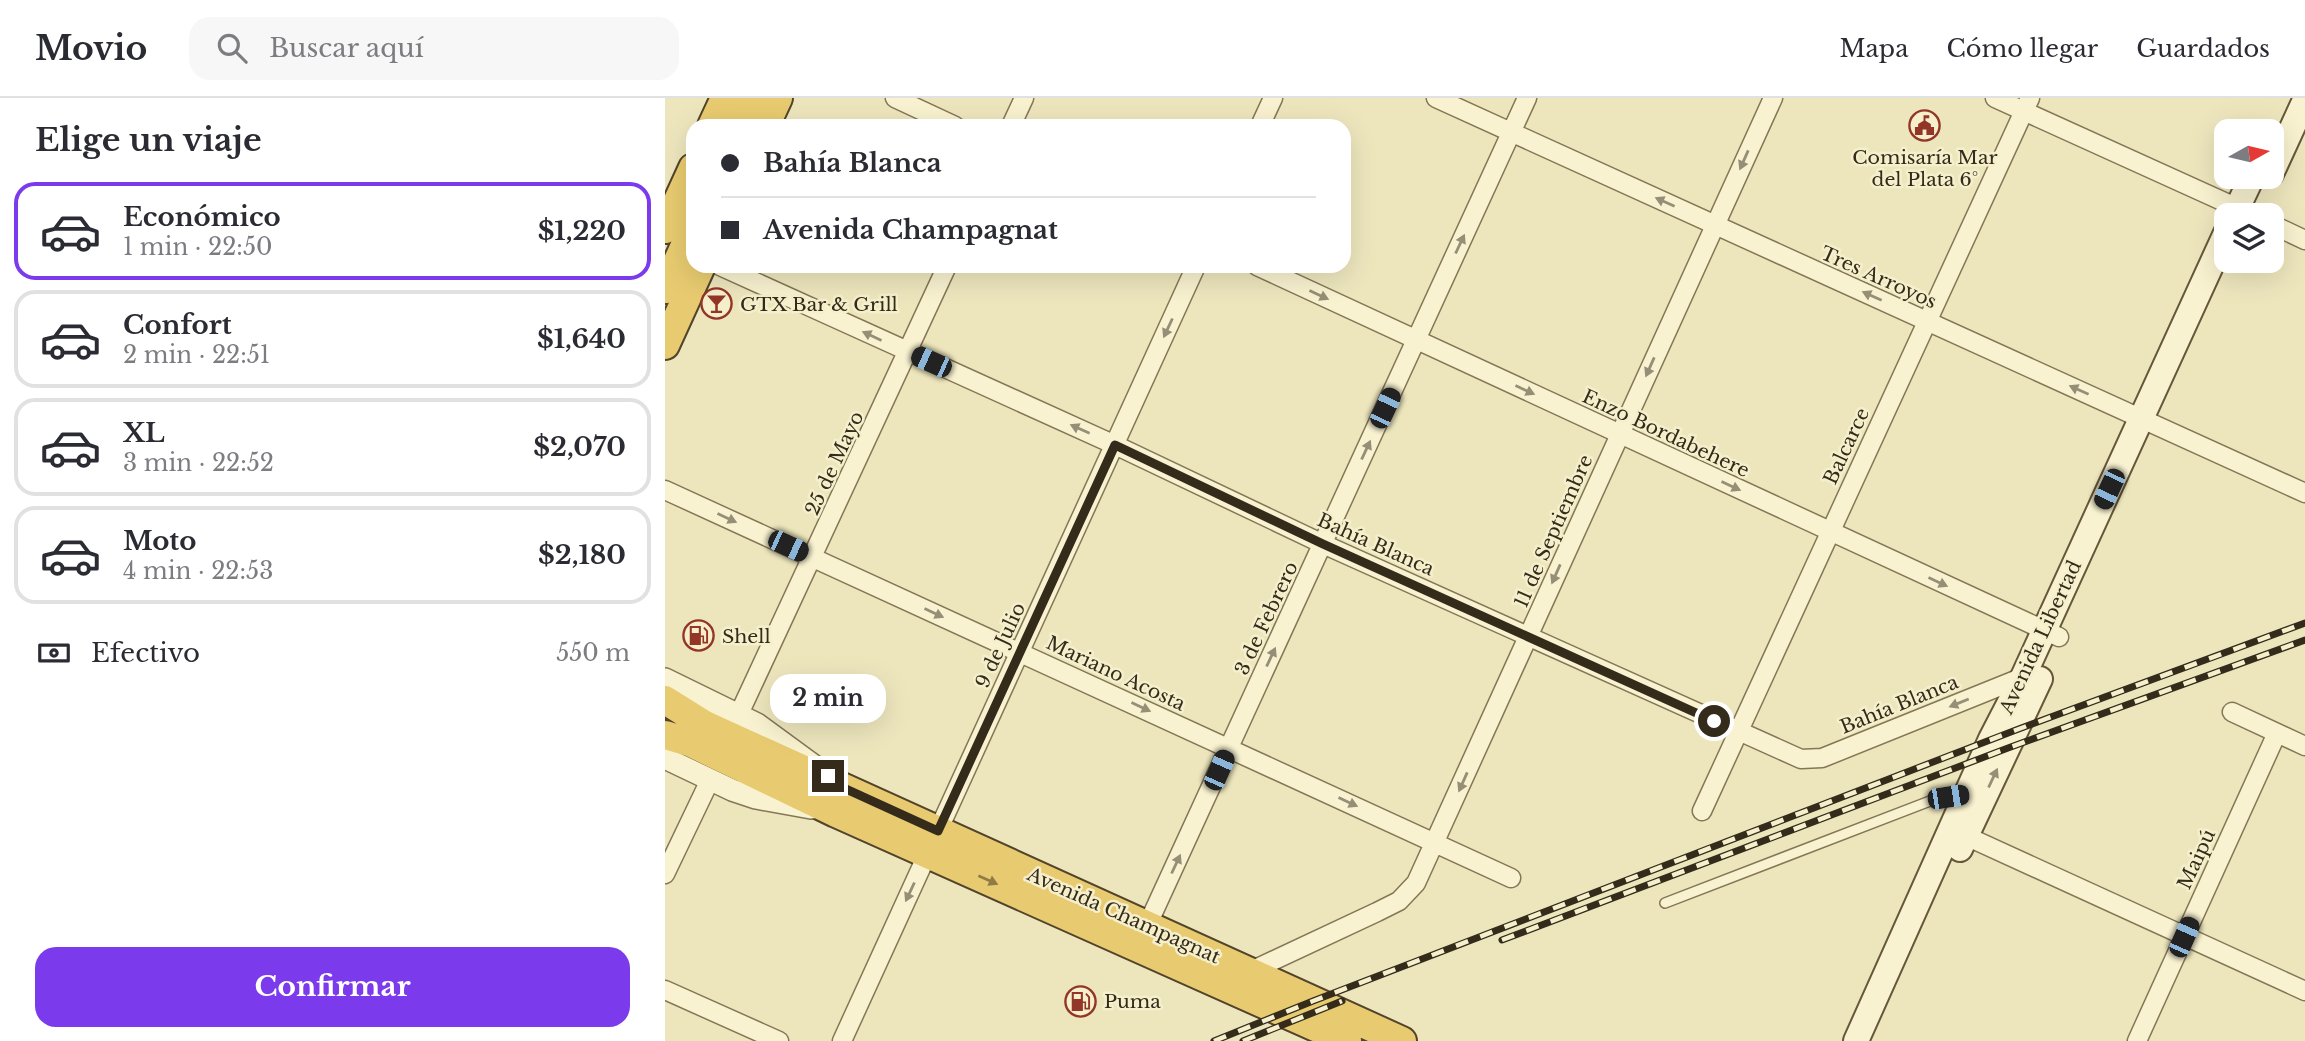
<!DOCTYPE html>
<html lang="es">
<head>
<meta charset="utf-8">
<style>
  body { margin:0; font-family:"Libre Baskerville",serif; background:#f7f7f7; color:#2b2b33; height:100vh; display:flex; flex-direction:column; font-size:26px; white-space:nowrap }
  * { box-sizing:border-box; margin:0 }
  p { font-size:23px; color:#7c7c81 }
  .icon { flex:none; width:38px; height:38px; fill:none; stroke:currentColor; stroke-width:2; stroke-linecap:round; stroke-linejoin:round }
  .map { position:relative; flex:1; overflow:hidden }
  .drawer { display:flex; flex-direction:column; background:#fff; width:665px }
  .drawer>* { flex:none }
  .guide { position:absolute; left:21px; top:21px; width:665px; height:154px; border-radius:21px; box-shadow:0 7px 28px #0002; display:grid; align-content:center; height:154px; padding:0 35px; background:#fff }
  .needle { width:46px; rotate:82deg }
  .controls { position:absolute; left:1549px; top:21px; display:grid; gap:14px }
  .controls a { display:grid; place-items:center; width:70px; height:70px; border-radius:14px; background:#fff; box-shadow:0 7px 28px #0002; font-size:35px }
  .end { position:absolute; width:32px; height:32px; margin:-16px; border:9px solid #342b1b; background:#fff; box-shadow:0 0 0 4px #fff }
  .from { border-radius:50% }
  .bubble { position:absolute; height:49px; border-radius:21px; background:#fff; box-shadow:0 7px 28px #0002; font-size:23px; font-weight:700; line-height:49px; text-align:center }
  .car { position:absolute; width:21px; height:42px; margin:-21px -10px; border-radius:9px; box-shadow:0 0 5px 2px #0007; background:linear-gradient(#222 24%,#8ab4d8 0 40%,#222 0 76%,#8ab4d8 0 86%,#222 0) }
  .guide b { display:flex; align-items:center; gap:24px; height:66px; font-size:26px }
  .guide b+b { border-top:2px solid #e1e1e2 }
  .guide i { width:18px; height:18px; background:#2b2b33 }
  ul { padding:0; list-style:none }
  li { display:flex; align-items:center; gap:21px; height:98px; margin:0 14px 10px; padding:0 21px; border:4px solid #e1e1e2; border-radius:21px }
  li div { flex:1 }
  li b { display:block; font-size:26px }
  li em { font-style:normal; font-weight:700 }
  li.active { border-color:#7c3aed }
  li>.icon { width:63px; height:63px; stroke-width:1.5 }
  h2 { padding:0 35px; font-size:32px; line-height:84px }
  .pay { display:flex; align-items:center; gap:18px; height:77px; padding:0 35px; font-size:26px }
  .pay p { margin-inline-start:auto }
  .cta { display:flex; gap:14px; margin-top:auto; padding:14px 35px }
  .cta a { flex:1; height:80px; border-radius:21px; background:#7c3aed; color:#fff; font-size:28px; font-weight:700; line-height:80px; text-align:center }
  header { display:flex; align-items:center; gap:42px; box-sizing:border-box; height:98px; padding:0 35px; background:#fff; border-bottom:2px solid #e1e1e2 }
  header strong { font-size:33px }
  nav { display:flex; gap:38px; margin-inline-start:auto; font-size:24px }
  .search { width:490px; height:63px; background:#f7f7f7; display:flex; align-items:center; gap:18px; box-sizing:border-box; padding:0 24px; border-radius:21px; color:#7c7c81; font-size:26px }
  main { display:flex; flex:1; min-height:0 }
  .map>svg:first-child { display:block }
</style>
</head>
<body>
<header>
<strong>Movio</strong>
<div class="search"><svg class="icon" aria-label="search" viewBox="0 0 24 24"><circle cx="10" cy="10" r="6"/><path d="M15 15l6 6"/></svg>Buscar aquí</div>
<nav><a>Mapa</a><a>Cómo llegar</a><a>Guardados</a></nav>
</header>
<main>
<section class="drawer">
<h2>Elige un viaje</h2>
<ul>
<li class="active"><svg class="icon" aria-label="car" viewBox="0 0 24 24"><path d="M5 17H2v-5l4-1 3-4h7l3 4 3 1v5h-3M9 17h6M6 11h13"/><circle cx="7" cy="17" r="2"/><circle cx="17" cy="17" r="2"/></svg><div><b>Económico</b><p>1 min · 22:50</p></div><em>$1,220</em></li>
<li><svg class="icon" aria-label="car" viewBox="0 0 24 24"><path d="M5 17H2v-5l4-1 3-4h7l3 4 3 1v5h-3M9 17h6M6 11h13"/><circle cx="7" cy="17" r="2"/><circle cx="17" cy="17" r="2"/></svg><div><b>Confort</b><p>2 min · 22:51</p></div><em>$1,640</em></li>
<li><svg class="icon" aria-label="car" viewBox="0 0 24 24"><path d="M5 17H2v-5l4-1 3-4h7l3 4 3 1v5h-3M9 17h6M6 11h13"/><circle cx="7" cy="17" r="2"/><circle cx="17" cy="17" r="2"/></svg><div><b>XL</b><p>3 min · 22:52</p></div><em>$2,070</em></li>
<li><svg class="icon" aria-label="car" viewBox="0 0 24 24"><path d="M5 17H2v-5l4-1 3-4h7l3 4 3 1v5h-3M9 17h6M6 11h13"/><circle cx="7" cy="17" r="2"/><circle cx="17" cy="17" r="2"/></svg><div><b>Moto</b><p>4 min · 22:53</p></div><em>$2,180</em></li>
</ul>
<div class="pay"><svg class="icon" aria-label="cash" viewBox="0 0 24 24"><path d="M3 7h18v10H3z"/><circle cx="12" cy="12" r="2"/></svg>Efectivo<p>550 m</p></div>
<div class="cta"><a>Confirmar</a></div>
</section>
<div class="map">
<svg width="1640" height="943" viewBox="0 0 1640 943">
  <rect width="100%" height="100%" fill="#ede6bd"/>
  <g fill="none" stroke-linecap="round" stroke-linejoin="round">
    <defs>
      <path id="service" d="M 1000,805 L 1265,703 L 1296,697"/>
      <path id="minor" d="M 230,0 L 290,28
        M 771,0 L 1640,395
        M 1330,0 L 1588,117
        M 346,28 L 359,0
        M 595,28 L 608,0
        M 1606,126 L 1640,142
        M 55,168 L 450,347 L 658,446 L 1136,661 L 1157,660 L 1358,579
        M 592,168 L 1394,539
        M 0,392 L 846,780
        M 1567,614 L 1640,648
        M 74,616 L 282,168
        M 1037,713 L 1365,0
        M 1290,733 L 1640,893
        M 0,776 L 45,682
        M 482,828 L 862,0
        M 584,874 L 712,814 L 734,803 L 751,785 L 1108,0
        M 0,892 L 114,943
        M 177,943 L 531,168
        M 1472,943 L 1612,635"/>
      <path id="tertiary" d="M 0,581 L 92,626 L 148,667
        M 0,660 L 67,692 L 91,700 L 146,710"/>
      <path id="secondary" d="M 1606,76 L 1640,2
        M 1569,117 L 1587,79
        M 1295,751 L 1375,581
        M 1191,943 L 1326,641 L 1358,579 L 1561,135"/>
      <path id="trunk" d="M 47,28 L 60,0
        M 75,28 L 87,0
        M 100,28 L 113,0
        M 0,131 L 28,70
        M 0,191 L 28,130
        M 0,247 L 36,168
        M 0,602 L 40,627 L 737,943
        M 0,637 L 24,644 L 171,715 L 682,943"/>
    </defs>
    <use href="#service" stroke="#857656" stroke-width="12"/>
    <use href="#minor" stroke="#857656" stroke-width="21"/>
    <use href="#tertiary" stroke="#857656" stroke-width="24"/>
    <use href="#secondary" stroke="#66573a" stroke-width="28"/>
    <use href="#trunk" stroke="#52432b" stroke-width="32"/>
    <use href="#service" stroke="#f8f2d0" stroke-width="9"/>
    <use href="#minor" stroke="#f8f2d0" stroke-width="18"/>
    <use href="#tertiary" stroke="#f8f2d0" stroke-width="21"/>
    <use href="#secondary" stroke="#f8f2d0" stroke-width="24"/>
    <use href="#trunk" stroke="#e8cb70" stroke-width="28"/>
    <defs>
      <path id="rail" d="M 837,842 L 1343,650 L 1640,542
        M 549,943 L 648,903 L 1351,632 L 1640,525
        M 578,943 L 677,903"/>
    </defs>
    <use href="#rail" stroke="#342b1b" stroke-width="7"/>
    <use href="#rail" stroke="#f5efcc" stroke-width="4.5" stroke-dasharray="13" stroke-linecap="butt"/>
  </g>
  <defs><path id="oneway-solid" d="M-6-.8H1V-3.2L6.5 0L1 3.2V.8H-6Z" transform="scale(1.75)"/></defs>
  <g fill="#968e76">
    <use href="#oneway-solid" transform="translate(1079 62) rotate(114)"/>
    <use href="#oneway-solid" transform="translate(1000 104) rotate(-156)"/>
    <use href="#oneway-solid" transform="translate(795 146) rotate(-65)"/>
    <use href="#oneway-solid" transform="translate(654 197) rotate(25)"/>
    <use href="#oneway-solid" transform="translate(1207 198) rotate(-156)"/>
    <use href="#oneway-solid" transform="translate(503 230) rotate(115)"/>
    <use href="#oneway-solid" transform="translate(207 238) rotate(-155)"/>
    <use href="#oneway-solid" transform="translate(985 269) rotate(114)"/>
    <use href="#oneway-solid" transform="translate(860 292) rotate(25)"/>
    <use href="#oneway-solid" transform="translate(1414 292) rotate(-156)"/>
    <use href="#oneway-solid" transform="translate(415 331) rotate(-156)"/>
    <use href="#oneway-solid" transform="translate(701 352) rotate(-65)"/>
    <use href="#oneway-solid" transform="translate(1066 388) rotate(25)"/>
    <use href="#oneway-solid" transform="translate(62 420) rotate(25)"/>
    <use href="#oneway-solid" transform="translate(891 476) rotate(114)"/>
    <use href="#oneway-solid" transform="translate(1273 484) rotate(25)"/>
    <use href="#oneway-solid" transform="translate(269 515) rotate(25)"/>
    <use href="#oneway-solid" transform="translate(606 559) rotate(-65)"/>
    <use href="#oneway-solid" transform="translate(1294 605) rotate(158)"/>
    <use href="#oneway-solid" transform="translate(476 609) rotate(25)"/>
    <use href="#oneway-solid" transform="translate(1328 680) rotate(-65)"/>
    <use href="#oneway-solid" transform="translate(798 684) rotate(114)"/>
    <use href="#oneway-solid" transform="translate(683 704) rotate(25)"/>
    <use href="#oneway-solid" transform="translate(511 766) rotate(-65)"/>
    <use href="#oneway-solid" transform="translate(245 794) rotate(115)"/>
  </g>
  <use fill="#8e7b46" href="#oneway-solid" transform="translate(323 782) rotate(24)"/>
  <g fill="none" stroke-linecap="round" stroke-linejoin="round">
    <path stroke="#342b1b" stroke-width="9" d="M 163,678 L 181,691 L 273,733 L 450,347 L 658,446 L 1049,623"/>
  </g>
  <defs>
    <symbol id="civic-ring" viewBox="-11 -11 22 22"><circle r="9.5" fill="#f5efcc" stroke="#933627" stroke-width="1.5"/><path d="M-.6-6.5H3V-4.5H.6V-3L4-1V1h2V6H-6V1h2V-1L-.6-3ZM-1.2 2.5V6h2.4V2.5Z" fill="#933627"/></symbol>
    <symbol id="bar-ring" viewBox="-11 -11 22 22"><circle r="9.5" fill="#f5efcc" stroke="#933627" stroke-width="1.5"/><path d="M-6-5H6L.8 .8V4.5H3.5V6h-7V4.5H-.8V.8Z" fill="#933627"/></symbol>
    <symbol id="fuel-ring" viewBox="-11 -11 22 22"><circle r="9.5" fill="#f5efcc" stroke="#933627" stroke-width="1.5"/><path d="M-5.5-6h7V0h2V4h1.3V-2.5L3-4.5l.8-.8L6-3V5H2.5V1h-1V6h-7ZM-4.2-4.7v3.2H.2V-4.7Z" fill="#933627"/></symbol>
  </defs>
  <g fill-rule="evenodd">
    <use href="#civic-ring" x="1242" y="10" width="35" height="35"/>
    <use href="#bar-ring" x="34" y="188" width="35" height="35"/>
    <use href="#fuel-ring" x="16" y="520" width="35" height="35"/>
    <use href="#fuel-ring" x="398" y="886" width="35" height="35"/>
  </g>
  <g text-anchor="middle" stroke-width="5" stroke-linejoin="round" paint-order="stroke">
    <g font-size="19" fill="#342b1b" stroke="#f5efcc" text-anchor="start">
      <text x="1260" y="66" text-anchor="middle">Comisaría Mar<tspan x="1260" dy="22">del Plata 6°</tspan></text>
      <text x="75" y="213">GTX Bar &amp; Grill</text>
      <text x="57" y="545">Shell</text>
      <text x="439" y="910">Puma</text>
    </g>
    <g font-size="19" fill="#342b1b" stroke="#f5efcc">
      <text transform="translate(1214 179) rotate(24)" y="7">Tres Arroyos</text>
      <text transform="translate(1001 335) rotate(25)" y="7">Enzo Bordabehere</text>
      <text transform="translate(1181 348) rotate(-65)" y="7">Balcarce</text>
      <text transform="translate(169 365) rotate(-65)" y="7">25 de Mayo</text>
      <text transform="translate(888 433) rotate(-66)" y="7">11 de Septiembre</text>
      <text transform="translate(711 446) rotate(24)" y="7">Bahía Blanca</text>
      <text transform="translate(601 520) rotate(-65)" y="7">3 de Febrero</text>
      <text transform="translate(1375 539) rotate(-65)" y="7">Avenida Libertad</text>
      <text transform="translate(335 547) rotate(-65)" y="7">9 de Julio</text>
      <text transform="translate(451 575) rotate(25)" y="7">Mariano Acosta</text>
      <text transform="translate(1234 606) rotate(-22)" y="7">Bahía Blanca</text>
      <text transform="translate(1531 761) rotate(-65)" y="7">Maipú</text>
      <text transform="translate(459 817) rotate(24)" y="7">Avenida Champagnat</text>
    </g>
  </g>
</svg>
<div class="controls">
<a><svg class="needle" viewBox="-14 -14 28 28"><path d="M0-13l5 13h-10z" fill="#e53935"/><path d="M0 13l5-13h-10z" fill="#7c7c81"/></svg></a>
<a><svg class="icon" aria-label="layers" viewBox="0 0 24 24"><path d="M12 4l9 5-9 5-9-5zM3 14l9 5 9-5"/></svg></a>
</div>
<i class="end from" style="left:1049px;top:623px"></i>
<i class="end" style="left:163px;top:678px"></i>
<div class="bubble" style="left:105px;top:576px;width:116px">2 min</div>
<i class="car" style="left:266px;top:264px;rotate:294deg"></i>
<i class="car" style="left:720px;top:310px;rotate:25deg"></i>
<i class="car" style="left:1444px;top:391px;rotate:205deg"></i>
<i class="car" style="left:123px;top:448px;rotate:115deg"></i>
<i class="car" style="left:554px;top:672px;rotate:24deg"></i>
<i class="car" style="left:1283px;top:699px;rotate:81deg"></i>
<i class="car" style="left:1519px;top:839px;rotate:24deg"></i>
<div class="guide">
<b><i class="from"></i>Bahía Blanca</b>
<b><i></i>Avenida Champagnat</b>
</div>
</div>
</main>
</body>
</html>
